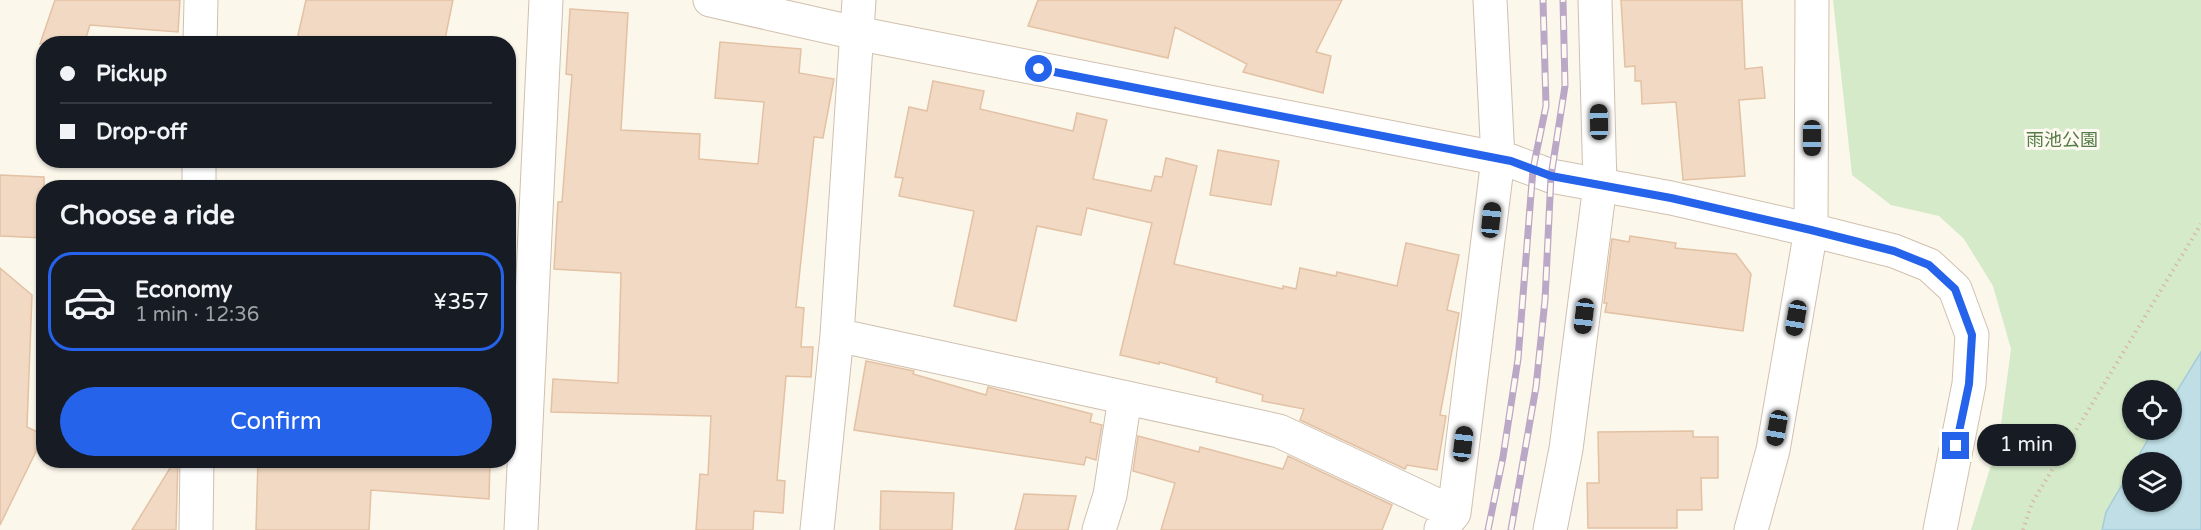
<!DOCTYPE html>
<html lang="en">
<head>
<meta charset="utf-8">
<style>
  body { margin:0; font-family:"Varela Round","Noto Sans JP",sans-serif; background:#20242c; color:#f1f3f6; height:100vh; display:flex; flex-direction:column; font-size:22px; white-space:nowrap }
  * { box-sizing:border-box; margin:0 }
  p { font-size:20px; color:#9ea1a6 }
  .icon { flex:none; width:33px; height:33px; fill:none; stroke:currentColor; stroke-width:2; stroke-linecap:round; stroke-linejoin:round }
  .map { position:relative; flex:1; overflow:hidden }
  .sheet { position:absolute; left:36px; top:180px; width:480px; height:288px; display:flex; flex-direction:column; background:#171b24; border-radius:24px; box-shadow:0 2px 4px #0004 }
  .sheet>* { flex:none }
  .banner { position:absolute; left:36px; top:36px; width:480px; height:132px; border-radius:24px; box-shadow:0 2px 4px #0004; display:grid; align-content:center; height:132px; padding:0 24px; background:#171b24 }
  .tools { position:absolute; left:2122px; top:380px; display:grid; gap:12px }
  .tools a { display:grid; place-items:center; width:60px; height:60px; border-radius:50%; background:#171b24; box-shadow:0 2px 4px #0004; font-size:30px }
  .end { position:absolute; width:27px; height:27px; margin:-14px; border:8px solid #2563eb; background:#fff; box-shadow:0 0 0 3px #fff }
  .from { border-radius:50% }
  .bubble { position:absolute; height:42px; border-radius:21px; background:#171b24; box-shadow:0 2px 4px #0004; font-size:20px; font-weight:600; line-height:42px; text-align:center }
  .car { position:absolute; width:18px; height:36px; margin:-18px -9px; border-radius:8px; box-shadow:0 0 4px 2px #0007; background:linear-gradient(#222 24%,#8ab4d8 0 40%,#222 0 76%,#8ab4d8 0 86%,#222 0) }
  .banner b { display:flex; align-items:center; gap:21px; height:57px; font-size:22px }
  .banner b+b { border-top:2px solid #363941 }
  .banner i { width:15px; height:15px; background:#f1f3f6 }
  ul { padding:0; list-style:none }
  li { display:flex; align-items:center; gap:18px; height:99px; margin:0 12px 9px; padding:0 12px; border:3px solid #363941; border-radius:24px }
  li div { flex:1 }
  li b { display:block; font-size:22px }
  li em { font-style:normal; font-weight:600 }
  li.selected { border-color:#2563eb }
  li>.icon { width:54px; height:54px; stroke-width:1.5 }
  h2 { padding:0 24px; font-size:27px; line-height:72px }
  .button { display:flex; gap:12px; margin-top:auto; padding:12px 24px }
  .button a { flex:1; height:69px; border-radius:36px; background:#2563eb; color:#fff; font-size:24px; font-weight:600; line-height:69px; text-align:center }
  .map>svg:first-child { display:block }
</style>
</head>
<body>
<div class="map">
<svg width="2201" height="530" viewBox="0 0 2201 530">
  <rect width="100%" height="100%" fill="#fcf7eb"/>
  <path fill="#d4eac9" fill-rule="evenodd" d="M 1833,0 L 2201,0 L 2201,530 L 1971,530 L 1999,439 L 2011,349 L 1993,286 L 1964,239 L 1939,216 L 1891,205 L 1852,175 ZM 2133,390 L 2172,390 L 2172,429 L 2133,429 ZM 2133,462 L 2172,462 L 2172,501 L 2133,501 Z"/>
  <path fill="#bfdee6" stroke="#a6ccd7" stroke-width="1.5" d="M 2201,352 L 2201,530 L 2102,530 L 2106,512 L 2133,466 L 2133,501 L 2172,501 L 2172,462 L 2135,462 L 2154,429 L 2172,429 L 2172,399 Z"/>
  <path fill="#f1d9c3" stroke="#e3c1a4" stroke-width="1.5" d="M 55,0 L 180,0 L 178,32 L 90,25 L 84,44 L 40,44 Z
    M 306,0 L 453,0 L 444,44 L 296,44 Z
    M 1038,0 L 1342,0 L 1316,52 L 1331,56 L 1323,93 L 1243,72 L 1247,64 L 1175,27 L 1168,58 L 1028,26 Z
    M 1621,0 L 1742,0 L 1745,69 L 1762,67 L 1765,98 L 1739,100 L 1745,176 L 1683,180 L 1676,102 L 1642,104 L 1641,81 L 1635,81 L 1635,66 L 1625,67 Z
    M 570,9 L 628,13 L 621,130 L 700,134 L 699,159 L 758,164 L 764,102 L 715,98 L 720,42 L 801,49 L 799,73 L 834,79 L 823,138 L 814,137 L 796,307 L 804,308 L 801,347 L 813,347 L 811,377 L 786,376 L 777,480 L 785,481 L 783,513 L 754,511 L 753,530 L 696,530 L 700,474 L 708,475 L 711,416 L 551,412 L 553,379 L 618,383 L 621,273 L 554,269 L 558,202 L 562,202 L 572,75 L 566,74 Z
    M 933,81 L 984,91 L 980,109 L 1073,131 L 1077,113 L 1107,120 L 1093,179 L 1151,191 L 1155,176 L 1162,177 L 1166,158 L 1197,166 L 1174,264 L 1283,289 L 1283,286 L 1296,289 L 1300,268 L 1336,276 L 1337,272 L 1397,286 L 1406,243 L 1459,255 L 1447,310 L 1459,313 L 1440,415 L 1446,416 L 1437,470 L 1407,465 L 1405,469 L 1300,420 L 1304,409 L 1262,401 L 1263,395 L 1216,382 L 1217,378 L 1159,362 L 1159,364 L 1120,355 L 1152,223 L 1087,208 L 1081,235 L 1037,226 L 1016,321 L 954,306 L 974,211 L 899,196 L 903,178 L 895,177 L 909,107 L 927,111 Z
    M 1218,150 L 1279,161 L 1271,205 L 1210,195 Z
    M 0,175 L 44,177 L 44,238 L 0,236 Z
    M 1630,236 L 1676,243 L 1675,248 L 1736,254 L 1751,274 L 1743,331 L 1605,312 L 1607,303 L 1604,303 L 1612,239 L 1629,242 Z
    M 0,268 L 32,295 L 27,427 L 44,435 L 0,525 Z
    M 866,361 L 914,371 L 913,374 L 986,395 L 988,387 L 1092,414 L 1090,422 L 1102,425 L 1096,460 L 1086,457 L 1084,465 L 854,430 Z
    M 1693,431 L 1693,437 L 1718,437 L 1718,478 L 1701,478 L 1702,510 L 1677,510 L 1677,528 L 1588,528 L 1587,483 L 1599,483 L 1598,432 Z
    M 1138,436 L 1199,452 L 1200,447 L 1283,469 L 1288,456 L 1392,505 L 1382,530 L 1161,530 L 1175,483 L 1133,471 Z
    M 175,460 L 178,460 L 176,530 L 132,530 Z
    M 258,460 L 490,460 L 489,499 L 371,490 L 369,530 L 256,530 Z
    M 881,491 L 954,493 L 952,530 L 880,530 Z
    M 1024,494 L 1076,496 L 1068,530 L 1015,530 Z"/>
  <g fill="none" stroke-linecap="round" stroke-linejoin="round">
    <defs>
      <path id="street" d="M 200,44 L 201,0
        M 199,188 L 199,160
        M 837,335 L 1279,431 L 1454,513
        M 1441,529 L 1454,513 L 1498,159 L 1490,0
        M 196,530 L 197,460
        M 521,530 L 546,0
        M 817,530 L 837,335 L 859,0
        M 1099,530 L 1110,495 L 1125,398
        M 1550,530 L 1566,449 L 1600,185 L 1595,0"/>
      <path id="secondary" d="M 710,0 L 856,33 L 1511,161 L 1551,176 L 1671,198 L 1811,230 L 1894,251 L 1929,265 L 1955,289 L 1972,335 L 1969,384 L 1940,530
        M 1751,530 L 1773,450 L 1811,230 L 1812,0"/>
    </defs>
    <use href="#street" stroke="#cec0b0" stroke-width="35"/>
    <use href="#secondary" stroke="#d1c0ae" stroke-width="35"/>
    <path stroke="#d6bca6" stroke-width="4" stroke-dasharray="1.5 4.5" stroke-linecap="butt" d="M 2023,530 L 2032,503 L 2201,224"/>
    <use href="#street" stroke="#fff" stroke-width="33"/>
    <use href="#secondary" stroke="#fff" stroke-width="33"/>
    <defs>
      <path id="rail" d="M 1488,530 L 1503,457 L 1518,359 L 1533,169 L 1546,106 L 1543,0
        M 1511,530 L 1536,387 L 1545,300 L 1551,176 L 1565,86 L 1563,0"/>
    </defs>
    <use href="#rail" stroke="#bba8c7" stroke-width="7"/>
    <use href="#rail" stroke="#fefaf2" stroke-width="4.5" stroke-dasharray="14" stroke-linecap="butt"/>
  </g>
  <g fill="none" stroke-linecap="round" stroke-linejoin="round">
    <path stroke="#2563eb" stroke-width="8" d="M 1039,69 L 1511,161 L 1551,176 L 1671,198 L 1811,230 L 1894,251 L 1929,265 L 1955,289 L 1972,335 L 1969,384 L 1956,446"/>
  </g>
  <g text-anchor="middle" stroke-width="6" stroke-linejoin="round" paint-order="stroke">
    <g font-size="18" fill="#537c46" stroke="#fefaf2">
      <text x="2062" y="146">雨池公園</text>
    </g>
  </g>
</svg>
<div class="tools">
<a><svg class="icon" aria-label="locate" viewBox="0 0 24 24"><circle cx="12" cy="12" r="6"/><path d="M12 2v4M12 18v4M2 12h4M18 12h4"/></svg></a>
<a><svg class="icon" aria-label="layers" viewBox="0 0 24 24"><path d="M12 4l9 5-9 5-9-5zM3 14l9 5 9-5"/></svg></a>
</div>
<i class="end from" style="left:1039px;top:69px"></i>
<i class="end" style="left:1956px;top:446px"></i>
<div class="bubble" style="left:1977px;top:424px;width:99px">1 min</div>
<i class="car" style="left:1599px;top:122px;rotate:359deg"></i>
<i class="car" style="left:1812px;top:138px;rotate:180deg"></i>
<i class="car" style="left:1491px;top:220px;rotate:6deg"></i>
<i class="car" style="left:1584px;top:316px;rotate:187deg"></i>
<i class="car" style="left:1796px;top:318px;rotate:190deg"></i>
<i class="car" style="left:1777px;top:428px;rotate:190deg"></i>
<i class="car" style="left:1463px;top:444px;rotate:7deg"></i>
<div class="banner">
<b><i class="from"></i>Pickup</b>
<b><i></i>Drop-off</b>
</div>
<section class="sheet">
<h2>Choose a ride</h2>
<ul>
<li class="selected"><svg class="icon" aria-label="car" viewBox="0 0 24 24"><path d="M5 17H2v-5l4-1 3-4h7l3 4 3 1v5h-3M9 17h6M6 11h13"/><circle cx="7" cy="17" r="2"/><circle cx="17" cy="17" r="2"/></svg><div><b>Economy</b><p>1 min · 12:36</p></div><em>¥357</em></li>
</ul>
<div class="button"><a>Confirm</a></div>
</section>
</div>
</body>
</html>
